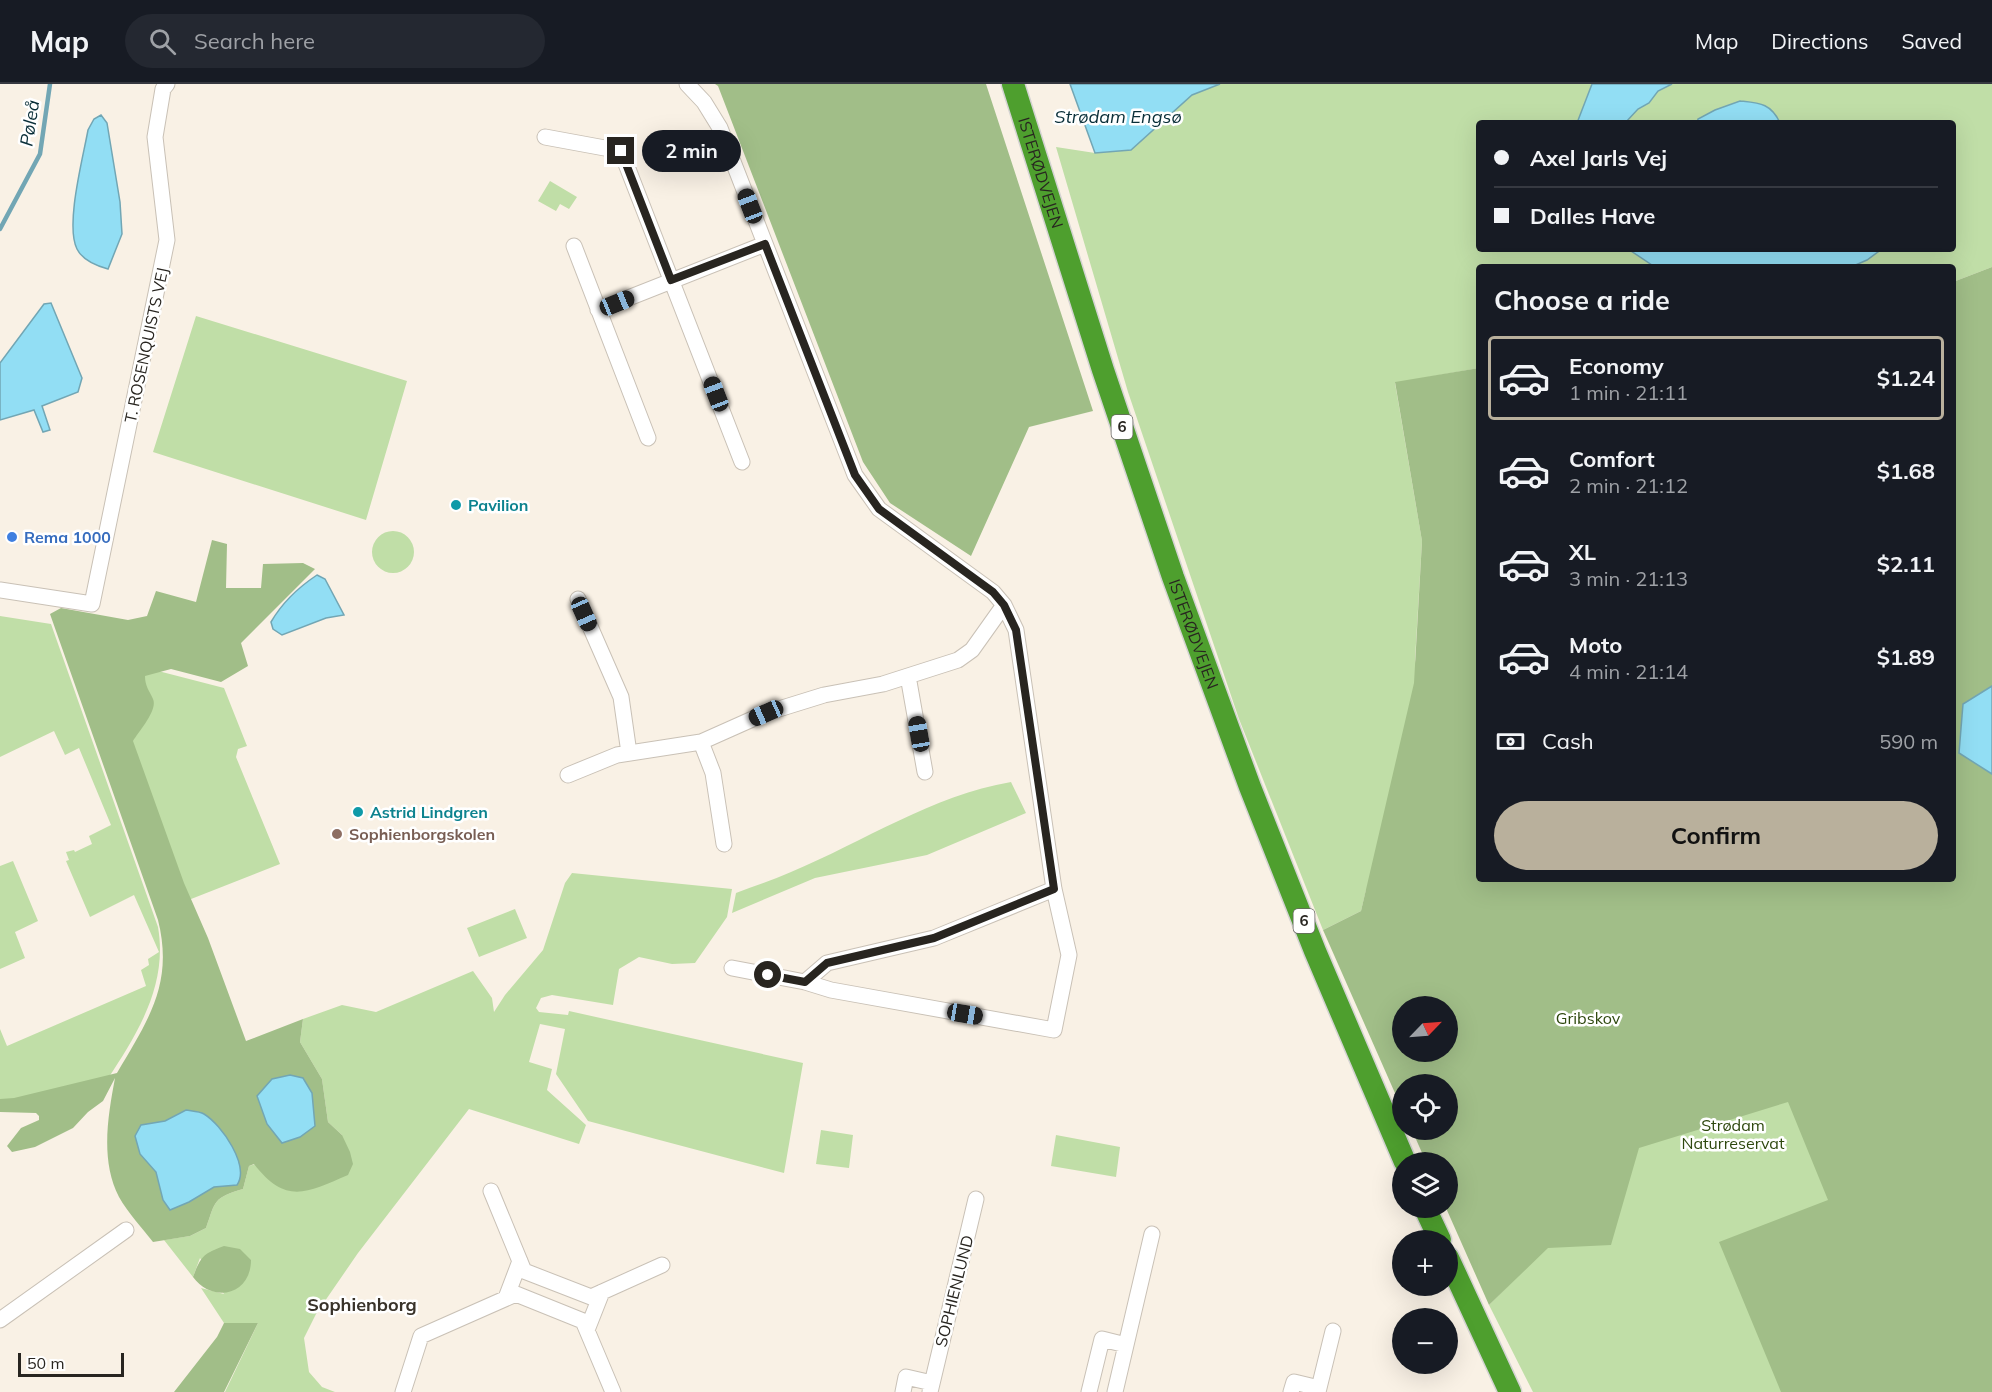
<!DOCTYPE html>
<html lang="en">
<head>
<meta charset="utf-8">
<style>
  body { margin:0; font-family:Mulish,sans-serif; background:#242831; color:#f1f3f6; height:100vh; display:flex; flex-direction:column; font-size:22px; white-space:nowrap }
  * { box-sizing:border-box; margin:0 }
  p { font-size:20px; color:#9ea1a6 }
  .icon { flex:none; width:33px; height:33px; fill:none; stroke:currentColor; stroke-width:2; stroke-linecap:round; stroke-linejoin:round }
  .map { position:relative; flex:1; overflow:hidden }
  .panel { position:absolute; left:1476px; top:180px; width:480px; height:618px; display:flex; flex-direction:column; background:#171b24; border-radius:6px; box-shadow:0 6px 24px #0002 }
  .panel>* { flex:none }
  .banner { position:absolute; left:1476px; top:36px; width:480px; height:132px; border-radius:6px; box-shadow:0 6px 24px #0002; display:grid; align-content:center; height:132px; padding:0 18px; background:#171b24 }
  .needle { width:39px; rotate:65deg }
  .tools { position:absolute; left:1392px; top:912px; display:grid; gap:12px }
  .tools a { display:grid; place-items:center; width:66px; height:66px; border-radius:50%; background:#171b24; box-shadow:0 6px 24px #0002; font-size:30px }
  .scale { position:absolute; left:18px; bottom:15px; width:106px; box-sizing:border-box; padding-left:6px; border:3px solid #282520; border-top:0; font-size:16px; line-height:21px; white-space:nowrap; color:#282520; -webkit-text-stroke:4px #fff; paint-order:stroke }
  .end { position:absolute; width:27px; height:27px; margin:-14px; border:8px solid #282520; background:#fff; box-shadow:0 0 0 3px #fff }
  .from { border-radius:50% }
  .bubble { position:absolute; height:42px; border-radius:21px; background:#171b24; box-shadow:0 6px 24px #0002; font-size:20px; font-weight:700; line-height:42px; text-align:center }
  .car { position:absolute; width:18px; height:36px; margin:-18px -9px; border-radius:8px; box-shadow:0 0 4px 2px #0007; background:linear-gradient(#222 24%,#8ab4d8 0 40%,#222 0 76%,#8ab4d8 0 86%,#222 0) }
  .banner b { display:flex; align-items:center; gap:21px; height:57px; font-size:22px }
  .banner b+b { border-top:2px solid #363941 }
  .banner i { width:15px; height:15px; background:#f1f3f6 }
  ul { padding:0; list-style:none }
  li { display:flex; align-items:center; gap:18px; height:84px; margin:0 12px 9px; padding:0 6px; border:3px solid transparent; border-radius:6px }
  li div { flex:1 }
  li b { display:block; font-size:22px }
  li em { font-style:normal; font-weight:700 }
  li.active { border-color:#b9b09c }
  li>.icon { width:54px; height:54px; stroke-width:1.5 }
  h2 { padding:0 18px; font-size:27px; line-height:72px }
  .pay { display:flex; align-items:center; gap:15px; height:66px; padding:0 18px; font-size:22px }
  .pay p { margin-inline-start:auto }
  .button { display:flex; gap:12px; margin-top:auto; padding:12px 18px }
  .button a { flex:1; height:69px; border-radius:36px; background:#b9b09c; color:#111; font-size:24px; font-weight:700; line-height:69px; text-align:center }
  header { display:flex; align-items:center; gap:36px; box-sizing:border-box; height:84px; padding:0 30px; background:#171b24; border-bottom:2px solid #363941 }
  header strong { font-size:28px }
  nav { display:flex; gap:33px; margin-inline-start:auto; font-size:21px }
  .search { width:420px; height:54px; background:#242831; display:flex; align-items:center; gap:15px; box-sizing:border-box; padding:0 21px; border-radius:33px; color:#9ea1a6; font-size:22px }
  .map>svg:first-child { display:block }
</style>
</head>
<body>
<header>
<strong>Map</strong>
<div class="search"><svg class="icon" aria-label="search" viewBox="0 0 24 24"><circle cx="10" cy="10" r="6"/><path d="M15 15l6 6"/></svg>Search here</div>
<nav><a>Map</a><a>Directions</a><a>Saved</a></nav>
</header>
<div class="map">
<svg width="1992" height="1308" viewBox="0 0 1992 1308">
  <rect width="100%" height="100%" fill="#f9f1e5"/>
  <path fill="#c0dea7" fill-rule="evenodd" d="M 1220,0 L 1992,0 L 1992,183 L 1953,198 L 1953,183 L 1479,183 L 1479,284 L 1395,299 L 1422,457 L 1415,576 L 1479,795 L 1953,795 L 1992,409 L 1992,1308 L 1533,1308 L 1489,1221 L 1514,1196 L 1448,1000 L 1448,922 L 1366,806 L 1361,827 L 1323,846 L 1239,635 L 1128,308 L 1056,63 L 1095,69 L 1131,66 L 1192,11 ZM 1479,39 L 1953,39 L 1953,165 L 1479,165 Z
    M 550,97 L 577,113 L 569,125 L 560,120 L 556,127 L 538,117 Z
    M 196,232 L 407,297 L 366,436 L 153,368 Z
    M372 468a21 21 0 1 1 42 0a21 21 0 1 1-42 0Z
    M 0,532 L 51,540 L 158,843 C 168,901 138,949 107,996 L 0,1022 L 0,945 L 7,962 L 146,902 L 141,886 L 149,881 L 148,875 L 159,868 L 134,811 L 90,833 L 66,777 L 69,776 L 66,768 L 74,766 L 75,768 L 92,760 L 89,752 L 111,741 L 79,664 L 65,671 L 54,647 L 0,673 Z
    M 135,581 L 224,604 L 247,662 L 238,665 L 236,673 L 280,780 L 186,817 L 127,656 Z
    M 1011,698 L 1026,729 L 927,771 L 815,794 L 732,829 L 736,809 C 754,802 773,796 791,788 C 865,757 931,712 1011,698 Z
    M 13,777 L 38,837 L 15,848 L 25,874 L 0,885 L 0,782 Z
    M 572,789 L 732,805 L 727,833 L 695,879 L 672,880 L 639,873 L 619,885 L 613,921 L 552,911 L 541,914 L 536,924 L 539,928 L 568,931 L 569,927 L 803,979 L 784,1089 L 588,1037 L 556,990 L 565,945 L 540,940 L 529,978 L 552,985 L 547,1006 L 586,1041 L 579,1060 L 469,1025 L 358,1169 L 316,1230 L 304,1254 L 309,1288 L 322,1303 L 335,1308 L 225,1308 L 258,1239 L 224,1239 L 201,1204 L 224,1210 L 200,1174 L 193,1193 L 164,1156 L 190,1152 L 206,1144 C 216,1116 213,1114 243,1105 L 249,1082 L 342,1051 L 328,1038 L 322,995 L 300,958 L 303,935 L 342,921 L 376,928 L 473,887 L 492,914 L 494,928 L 505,911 L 543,866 L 565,799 Z
    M 515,825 L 527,854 L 479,873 L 467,844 Z
    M 821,1046 L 853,1051 L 849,1084 L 816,1080 Z
    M 1056,1051 L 1120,1063 L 1116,1093 L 1051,1082 Z"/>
  <path fill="#a1be88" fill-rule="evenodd" d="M 715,0 L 986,0 L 1093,327 L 1029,343 L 971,472 L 890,419 L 863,378 L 718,2 Z
    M 1992,183 L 1992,602 L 1963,620 L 1959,669 L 1992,690 L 1992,1308 L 1781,1308 L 1719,1158 L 1828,1116 L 1788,1018 L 1639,1064 L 1611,1161 L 1548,1164 L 1489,1221 L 1446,1124 L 1448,1078 L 1426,1078 L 1412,1046 L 1448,1046 L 1448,1000 L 1402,1000 L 1402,1025 L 1323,846 L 1361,827 L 1414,599 L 1422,457 L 1395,298 L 1479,284 L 1479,795 L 1953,795 L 1953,198 ZM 1402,922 L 1448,922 L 1448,968 L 1402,968 Z
    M 212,456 L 227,460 L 226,504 L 261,504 L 263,480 L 303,479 L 315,485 L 241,559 L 248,582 L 221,598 L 171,585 L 145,592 C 145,602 149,606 153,615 C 158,626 139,647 133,657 L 184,799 L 208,854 L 246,957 L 303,935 L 300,958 L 322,995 L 328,1038 L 342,1051 L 350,1068 L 353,1080 L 348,1091 C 306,1109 286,1121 254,1080 L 249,1082 L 243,1105 C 213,1114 216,1116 206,1144 L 190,1152 L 153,1158 C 142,1144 128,1129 119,1113 C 100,1076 108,1032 115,994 L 103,1017 L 88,1028 L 73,1044 L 35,1063 L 12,1068 L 7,1062 L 21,1044 L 39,1036 L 39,1032 L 36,1029 L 0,1028 L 0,1015 L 14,1014 L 117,989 C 148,936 174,900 158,836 L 50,530 L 61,524 L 128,536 L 147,532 L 156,507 L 196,518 Z
    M 224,1162 L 240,1165 L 251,1176 C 251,1211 213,1220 193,1193 C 201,1172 203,1170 224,1162 Z
    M 224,1239 L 258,1239 L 224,1308 L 174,1308 L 217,1253 Z"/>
  <path fill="#92def4" stroke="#72a6b4" stroke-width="1.5" d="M 1070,0 L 1220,0 L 1192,11 L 1131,66 L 1095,69 Z
    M 1592,0 L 1672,0 L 1658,7 L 1649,19 L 1638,25 L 1625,39 L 1577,39 Z
    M 1740,17 C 1759,19 1771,19 1780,39 L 1697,39 L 1698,35 L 1715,26 Z
    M 101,31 L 107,39 L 120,118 L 122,150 L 108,185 C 97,182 83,177 77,165 C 65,141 83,74 88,46 L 94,35 Z
    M 1628,165 L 1882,165 L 1867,176 L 1851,183 L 1655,183 Z
    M 51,219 L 82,294 L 78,308 L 42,322 L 50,346 L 43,348 L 34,326 L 0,336 L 0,279 L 44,220 Z
    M 317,491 L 325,495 L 344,531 L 326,534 L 282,551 L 273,545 L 271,538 C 282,519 299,503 317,491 Z
    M 1992,602 L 1992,690 L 1959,669 L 1963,620 Z
    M 290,991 L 303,994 L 312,1009 L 315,1042 L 300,1053 L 282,1059 L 267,1040 L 257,1012 L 272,995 Z
    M 186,1026 C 191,1027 199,1027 204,1030 C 222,1041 250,1082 237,1101 L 214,1103 L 189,1118 L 170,1126 L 163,1116 L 156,1088 L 140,1070 L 135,1052 L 141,1041 L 165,1037 Z"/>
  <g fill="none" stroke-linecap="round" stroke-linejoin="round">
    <path stroke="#72a6b4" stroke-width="4.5" d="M 0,145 L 40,70 L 50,0"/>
    <defs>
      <path id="minor" d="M 687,0 L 704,18 L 720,44 L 855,391 L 879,425 L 993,508 L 1004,521 L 1016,546 L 1054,805 L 1069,871 L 1054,946 L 831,906 L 805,898 L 732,884
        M 545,53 L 621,67 L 742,378
        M 574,162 L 648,354
        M 598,226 L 765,160
        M 0,506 L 92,520 L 167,156 L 155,53 L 163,5 L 167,0
        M 578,515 L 621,613 L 629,669
        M 908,592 L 925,688
        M 701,658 L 713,689 L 724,760
        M 568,691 L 617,671 L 701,658 L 766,629 L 824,611 L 883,600 L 958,576 L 972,566 L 1004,521
        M 805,898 L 827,879 L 934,854 L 1054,805
        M 491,1107 L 524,1187 L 591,1213 L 662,1181
        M 506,1214 L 520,1177
        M 0,1236 L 126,1146
        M 587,1246 L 602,1208
        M 403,1308 L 421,1252 L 516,1210 L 583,1237 L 613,1308
        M 903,1308 L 906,1293 L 932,1299
        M 930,1308 L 976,1115
        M 1089,1308 L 1102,1255 L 1126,1261
        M 1115,1308 L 1152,1150
        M 1291,1308 L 1294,1298 L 1319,1304
        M 1318,1308 L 1333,1247"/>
      <g id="highway">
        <path id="s1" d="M 1013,0 L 1103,286 L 1173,493 L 1250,703 L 1315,867 L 1405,1078"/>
        <path d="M 1425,1124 L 1440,1156"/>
        <path d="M 1448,1174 L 1510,1308"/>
      </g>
    </defs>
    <use href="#minor" stroke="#c9c1b6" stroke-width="17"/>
    <use href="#highway" stroke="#d4d3d2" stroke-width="25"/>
    <use href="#minor" stroke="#fff" stroke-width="15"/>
    <use href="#highway" stroke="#4e9f2e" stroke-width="22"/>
  </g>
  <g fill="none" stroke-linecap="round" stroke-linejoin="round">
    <path stroke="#282520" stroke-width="8" d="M 621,67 L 671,196 L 765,160 L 855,391 L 879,425 L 993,508 L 1004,521 L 1016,546 L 1054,805 L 934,854 L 827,879 L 805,898 L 768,891"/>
  </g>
  <g fill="#0f9aa8" stroke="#fff" stroke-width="2">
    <circle cx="456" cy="421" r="6"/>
    <circle cx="358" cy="728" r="6"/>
  </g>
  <circle fill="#3f7fe0" stroke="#fff" stroke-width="2" cx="12" cy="453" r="6"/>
  <circle fill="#8d6e63" stroke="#fff" stroke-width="2" cx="337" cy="750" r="6"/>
  <g text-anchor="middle" stroke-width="5" stroke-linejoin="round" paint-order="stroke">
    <g fill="#fff" stroke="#686663" stroke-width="1.5">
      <rect x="1111.5" y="331" width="21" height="24" rx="4.5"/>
      <rect x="1293.5" y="825" width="21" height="24" rx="4.5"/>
    </g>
    <g font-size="15" font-weight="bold" fill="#282520">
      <text x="1122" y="348">6</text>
      <text x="1304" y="842">6</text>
    </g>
    <g font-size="16" fill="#282520" stroke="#fff">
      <text dy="6" stroke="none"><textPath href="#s1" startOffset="93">ISTERØDVEJEN</textPath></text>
      <text transform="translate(146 261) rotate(-78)" y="6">T. ROSENQUISTS VEJ</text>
      <text dy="6" stroke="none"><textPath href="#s1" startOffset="579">ISTERØDVEJEN</textPath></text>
      <text transform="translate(954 1207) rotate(-76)" y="6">SOPHIENLUND</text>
    </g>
    <g font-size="16" font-weight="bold" fill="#0d838f" stroke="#fff" text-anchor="start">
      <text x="468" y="427">Pavilion</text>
      <text x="370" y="734">Astrid Lindgren</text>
    </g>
    <g font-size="16" font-weight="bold" fill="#366cbe" stroke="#fff" text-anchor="start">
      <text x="24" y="459">Rema 1000</text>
    </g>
    <g font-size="16" font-weight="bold" fill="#785e54" stroke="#fff" text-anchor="start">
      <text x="349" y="756">Sophienborgskolen</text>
    </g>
    <g font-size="16" fill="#2e480e" stroke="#fff">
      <text x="1588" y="940">Gribskov</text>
      <text x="1733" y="1047">Strødam<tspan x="1733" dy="18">Naturreservat</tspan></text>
    </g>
    <g font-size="18" font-style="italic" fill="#092e38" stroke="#fff">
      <text x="1118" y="39">Strødam Engsø</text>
      <text transform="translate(30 39) rotate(-81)" y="6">Pøleå</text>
    </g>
    <g font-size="18" font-weight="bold" fill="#39332a" stroke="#fff">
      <text x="362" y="1227">Sophienborg</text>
    </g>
  </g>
</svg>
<div class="tools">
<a><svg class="needle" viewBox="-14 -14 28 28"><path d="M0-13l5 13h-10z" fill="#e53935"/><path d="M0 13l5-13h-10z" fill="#9ea1a6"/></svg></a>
<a><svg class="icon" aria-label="locate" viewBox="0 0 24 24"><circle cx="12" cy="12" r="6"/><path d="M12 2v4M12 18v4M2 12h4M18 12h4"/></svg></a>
<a><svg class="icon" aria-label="layers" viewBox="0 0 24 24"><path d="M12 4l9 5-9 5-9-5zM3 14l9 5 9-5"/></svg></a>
<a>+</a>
<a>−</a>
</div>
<div class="scale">50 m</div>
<i class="end from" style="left:768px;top:891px"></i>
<i class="end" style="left:621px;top:67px"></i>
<div class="bubble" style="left:642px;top:46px;width:99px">2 min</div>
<i class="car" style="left:750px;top:122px;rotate:339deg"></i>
<i class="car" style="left:617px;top:219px;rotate:68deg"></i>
<i class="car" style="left:716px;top:310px;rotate:339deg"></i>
<i class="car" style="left:584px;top:530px;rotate:156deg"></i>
<i class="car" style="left:766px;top:629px;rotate:246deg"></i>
<i class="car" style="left:919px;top:650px;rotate:350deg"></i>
<i class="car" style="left:965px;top:930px;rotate:100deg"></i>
<div class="banner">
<b><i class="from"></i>Axel Jarls Vej</b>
<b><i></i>Dalles Have</b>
</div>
<section class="panel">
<h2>Choose a ride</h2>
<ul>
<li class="active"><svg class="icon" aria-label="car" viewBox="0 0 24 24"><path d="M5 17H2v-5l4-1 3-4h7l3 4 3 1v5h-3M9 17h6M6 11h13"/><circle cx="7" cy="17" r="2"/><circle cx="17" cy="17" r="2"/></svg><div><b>Economy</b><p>1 min · 21:11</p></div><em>$1.24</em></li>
<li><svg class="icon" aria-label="car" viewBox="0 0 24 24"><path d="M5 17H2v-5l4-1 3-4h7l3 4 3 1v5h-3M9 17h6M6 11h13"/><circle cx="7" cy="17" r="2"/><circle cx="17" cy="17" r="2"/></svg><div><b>Comfort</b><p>2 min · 21:12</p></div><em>$1.68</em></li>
<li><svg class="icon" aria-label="car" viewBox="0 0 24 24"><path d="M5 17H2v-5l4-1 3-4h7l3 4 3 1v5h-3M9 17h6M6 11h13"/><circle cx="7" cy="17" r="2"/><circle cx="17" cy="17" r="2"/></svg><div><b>XL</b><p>3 min · 21:13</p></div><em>$2.11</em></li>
<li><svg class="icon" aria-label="car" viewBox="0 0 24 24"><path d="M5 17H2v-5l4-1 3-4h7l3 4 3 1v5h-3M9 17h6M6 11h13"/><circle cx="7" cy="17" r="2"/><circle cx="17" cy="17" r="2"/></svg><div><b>Moto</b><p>4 min · 21:14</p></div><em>$1.89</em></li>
</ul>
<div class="pay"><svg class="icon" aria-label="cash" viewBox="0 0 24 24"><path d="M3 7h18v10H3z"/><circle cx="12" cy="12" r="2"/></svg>Cash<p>590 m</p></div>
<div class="button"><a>Confirm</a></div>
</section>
</div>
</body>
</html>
